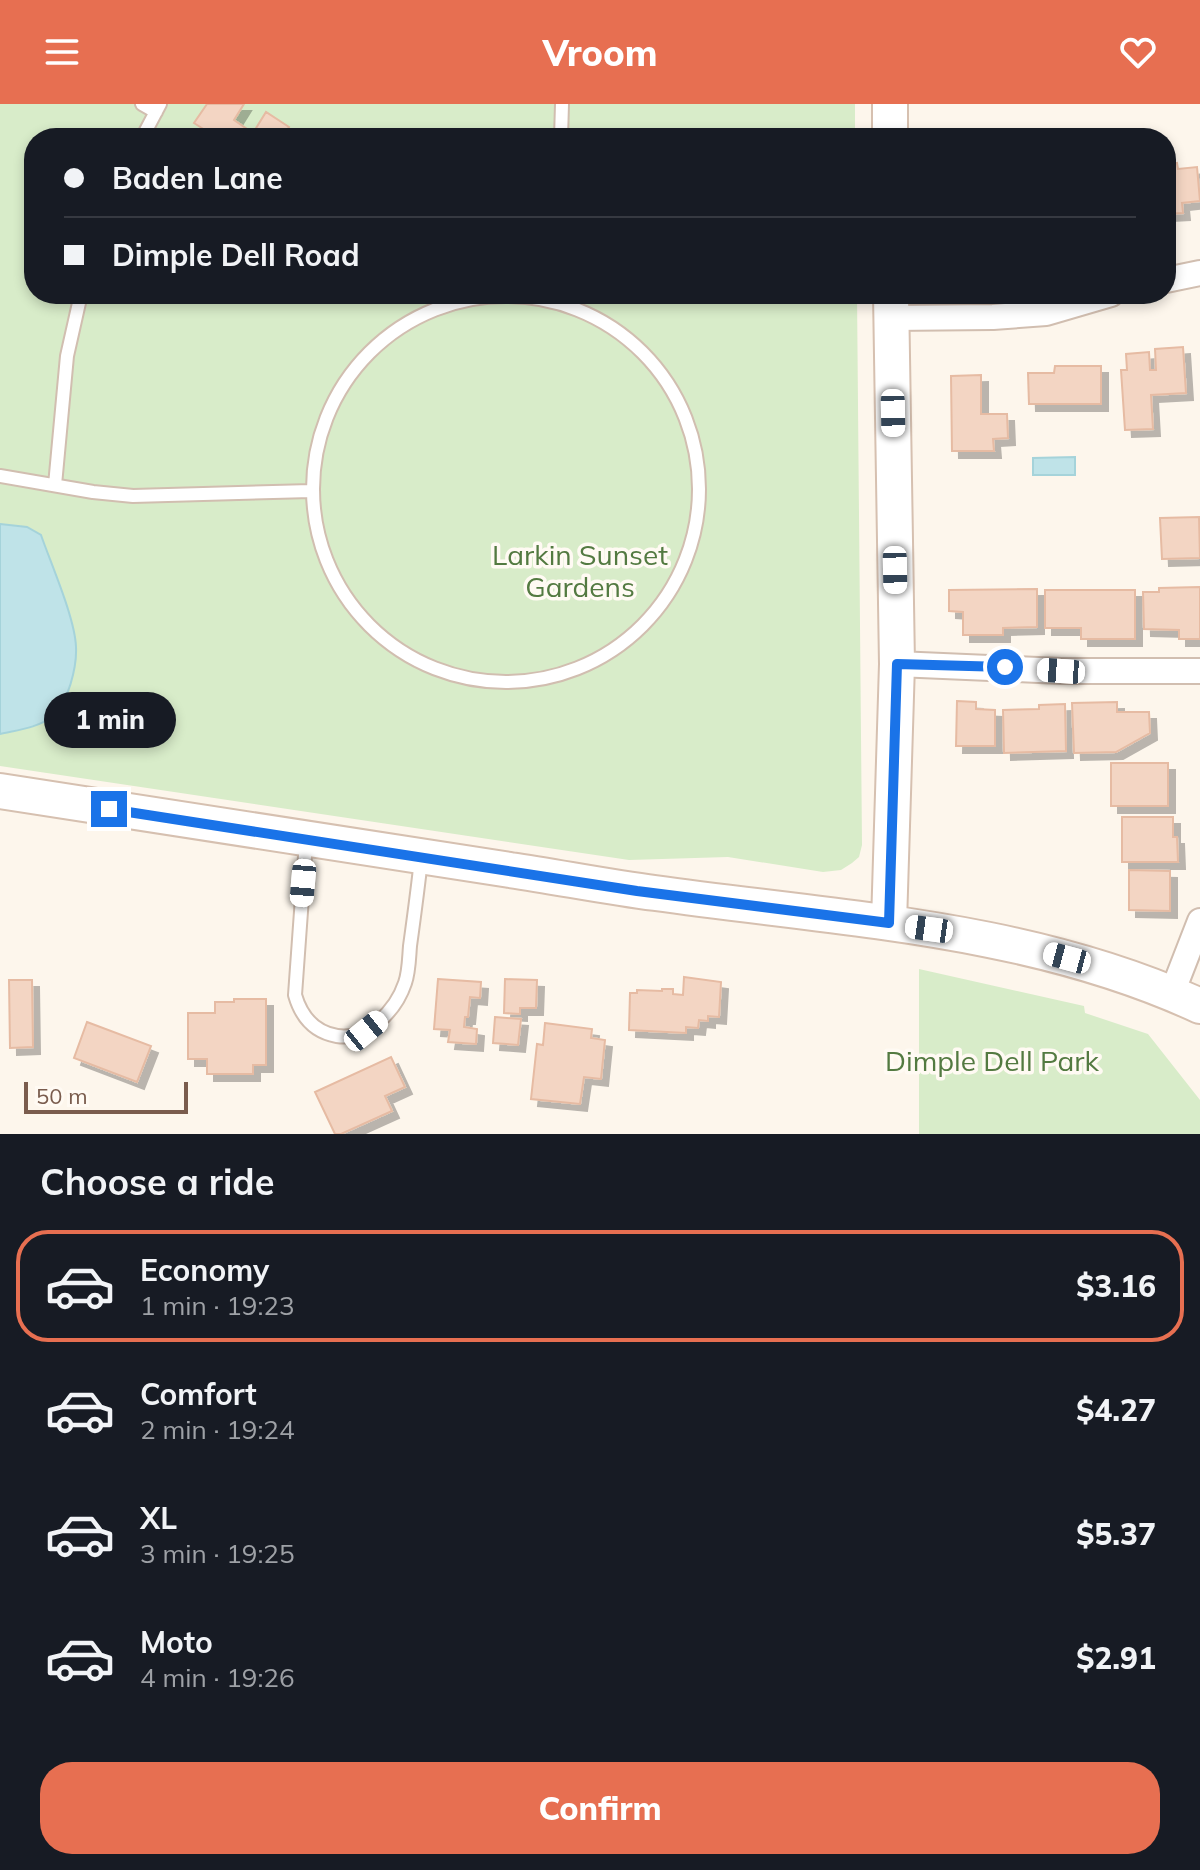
<!DOCTYPE html>
<html lang="en">
<head>
<meta charset="utf-8">
<style>
  body { margin:0; font-family:Mulish,sans-serif; background:#20242c; color:#f1f3f6; height:100vh; display:flex; flex-direction:column; font-size:30px; white-space:nowrap }
  * { box-sizing:border-box; margin:0 }
  p { font-size:26px; color:#9ea1a6 }
  .icon { flex:none; width:44px; height:44px; fill:none; stroke:currentColor; stroke-width:2; stroke-linecap:round; stroke-linejoin:round }
  .map { position:relative; height:1030px; overflow:hidden }
  .details { display:flex; flex-direction:column; background:#171b24; flex:1 }
  .details>* { flex:none }
  .hud { position:absolute; left:24px; top:24px; width:1152px; height:176px; border-radius:32px; box-shadow:0 4px 12px #0003; display:grid; align-content:center; height:176px; padding:0 40px; background:#171b24 }
  .scale { position:absolute; left:24px; bottom:20px; width:164px; box-sizing:border-box; padding-left:8px; border:4px solid #7a5c4d; border-top:0; font-size:22px; line-height:28px; white-space:nowrap; color:#7a5c4d; -webkit-text-stroke:6px #fffaf3; paint-order:stroke }
  .end { position:absolute; width:36px; height:36px; margin:-18px; border:10px solid #1a73e8; background:#fff; box-shadow:0 0 0 4px #fff }
  .from { border-radius:50% }
  .bubble { position:absolute; height:56px; border-radius:28px; background:#171b24; box-shadow:0 4px 12px #0003; font-size:26px; font-weight:800; line-height:56px; text-align:center }
  .car { position:absolute; width:24px; height:48px; margin:-24px -12px; border-radius:10px; box-shadow:0 0 6px 2px #0007; background:linear-gradient(#fff 24%,#345 0 40%,#fff 0 76%,#345 0 86%,#fff 0) }
  .hud b { display:flex; align-items:center; gap:28px; height:76px; font-size:30px }
  .hud b+b { border-top:2px solid #363941 }
  .hud i { width:20px; height:20px; background:#f1f3f6 }
  ul { padding:0; list-style:none }
  li { display:flex; align-items:center; gap:24px; height:112px; margin:0 16px 12px; padding:0 24px; border:4px solid transparent; border-radius:32px }
  li div { flex:1 }
  li b { display:block; font-size:30px }
  li em { font-style:normal; font-weight:800 }
  li.on { border-color:#e76f51 }
  li>.icon { width:72px; height:72px; stroke-width:1.5 }
  h2 { padding:0 40px; font-size:36px; line-height:96px }
  .cta { display:flex; gap:16px; margin-top:auto; padding:16px 40px }
  .cta a { flex:1; height:92px; border-radius:32px; background:#e76f51; color:#fff; font-size:32px; font-weight:800; line-height:92px; text-align:center }
  header { display:flex; justify-content:space-between; align-items:center; height:104px; padding:0 40px; background:#e76f51; color:#fff; font-size:36px; font-weight:800 }
  .map>svg:first-child { display:block }
</style>
</head>
<body>
<header><svg class="icon" aria-label="menu" viewBox="0 0 24 24"><path d="M4 6h16M4 12h16M4 18h16"/></svg>Vroom<svg class="icon" aria-label="heart" viewBox="0 0 24 24"><path d="M12 20l-8-8c-3-5 5-10 8-4 3-6 11-1 8 4z"/></svg></header>
<div class="map">
<svg width="1200" height="1030" viewBox="0 0 1200 1030">
  <defs>
    <filter id="shadow"><feDropShadow dx="7" dy="7" stdDeviation="0" flood-color="#0004"/></filter>
  </defs>
  <rect width="100%" height="100%" fill="#fdf6ec"/>
  <path fill="#d8ecc9" d="M 0,0 L 855,0 L 855,34 L 34,34 L 34,190 L 857,190 L 862,741 L 859,753 L 852,759 L 841,766 L 823,768 L 728,753 L 629,756 L 0,662 Z
    M 919,865 L 1084,902 L 1085,909 L 1148,930 L 1200,996 L 1200,1030 L 919,1030 Z"/>
  <path fill="#bfe3e8" stroke="#a5d3da" stroke-width="2" d="M 1075,353 L 1075,371 L 1033,371 L 1033,354 Z
    M 0,420 L 27,423 L 41,431 C 51,460 75,514 76,543 C 77,563 68,599 53,612 C 38,624 17,626 0,630 Z"/>
  <path fill="#f3d5c3" stroke="#e6bba3" stroke-width="2" filter="url(#shadow)" d="M 207,0 L 244,0 L 234,16 L 253,29 L 266,8 L 289,23 L 282,34 L 204,34 L 208,28 L 194,19 Z
    M 1177,59 L 1178,65 L 1197,63 L 1200,97 L 1182,99 L 1183,109 L 1166,110 L 1166,61 Z
    M 1183,243 L 1186,289 L 1151,291 L 1153,325 L 1125,326 L 1121,266 L 1127,266 L 1126,250 L 1149,248 L 1150,266 L 1156,266 L 1155,245 Z
    M 1055,262 L 1101,262 L 1101,300 L 1029,300 L 1028,269 L 1054,269 Z
    M 981,271 L 981,310 L 1007,310 L 1008,334 L 993,335 L 994,347 L 952,347 L 951,272 Z
    M 1199,413 L 1200,454 L 1162,455 L 1160,414 Z
    M 1200,483 L 1200,535 L 1179,535 L 1179,526 L 1144,525 L 1143,488 L 1159,488 L 1159,484 Z
    M 1037,485 L 1037,523 L 1003,524 L 1003,531 L 963,531 L 963,508 L 949,507 L 949,486 Z
    M 1045,486 L 1135,486 L 1135,535 L 1081,535 L 1081,524 L 1045,524 Z
    M 957,597 L 976,598 L 976,605 L 995,606 L 995,642 L 956,642 Z
    M 1117,598 L 1117,608 L 1149,608 L 1150,629 L 1116,648 L 1074,649 L 1072,599 Z
    M 1065,600 L 1066,647 L 1004,649 L 1003,606 L 1039,605 L 1039,601 Z
    M 1111,659 L 1168,659 L 1168,702 L 1111,702 Z
    M 1122,713 L 1173,713 L 1173,733 L 1177,733 L 1178,758 L 1122,758 Z
    M 1129,766 L 1170,767 L 1170,807 L 1129,806 Z
    M 684,873 L 721,878 L 719,913 L 708,912 L 708,917 L 699,916 L 698,924 L 686,923 L 686,929 L 629,926 L 630,889 L 637,889 L 637,886 L 662,887 L 662,885 L 673,885 L 673,890 L 683,891 Z
    M 438,875 L 481,878 L 480,894 L 470,893 L 468,913 L 465,913 L 464,923 L 477,925 L 476,940 L 448,938 L 450,926 L 434,925 Z
    M 505,875 L 537,876 L 536,904 L 520,904 L 520,910 L 504,909 Z
    M 9,876 L 32,876 L 33,943 L 10,944 Z
    M 234,895 L 266,895 L 266,961 L 253,961 L 253,970 L 207,970 L 207,955 L 188,955 L 188,909 L 215,909 L 215,898 L 234,898 Z
    M 495,913 L 521,915 L 518,941 L 493,939 Z
    M 87,918 L 151,942 L 137,978 L 74,954 Z
    M 545,919 L 592,925 L 591,934 L 605,936 L 601,975 L 584,973 L 580,1000 L 531,995 L 537,940 L 543,941 Z
    M 391,953 L 405,983 L 385,992 L 392,1007 L 341,1030 L 335,1030 L 315,988 Z"/>
  <g fill="none" stroke-linecap="round" stroke-linejoin="round">
    <defs>
      <path id="lane" d="M 142,0 L 156,8
        M 142,34 L 160,0
        M 561,34 L 562,0
        M313 385a193 193 0 1 1 386 0a193 193 0 1 1-386 0Z
        M 0,372 L 93,388 L 133,392 L 311,387
        M 55,381 L 67,252 L 81,190
        M 306,738 L 295,891 C 301,912 314,928 337,932 C 367,937 396,906 405,879 C 409,868 409,854 410,842 C 414,813 418,784 421,755"/>
      <path id="street" d="M 1166,176 L 1200,169
        M 891,214 L 993,213 L 1046,209 L 1111,190
        M 897,560 L 1061,567 L 1200,567
        M 1172,889 L 1200,817"/>
      <path id="secondary" d="M 890,0 L 890,34
        M 0,687 C 170,714 340,740 510,766 C 558,773 607,783 655,789 C 839,815 1029,823 1200,902
        M 889,819 L 897,560 L 891,190"/>
    </defs>
    <use href="#lane" stroke="#d1beb0" stroke-width="16"/>
    <use href="#street" stroke="#d1beb0" stroke-width="28"/>
    <use href="#secondary" stroke="#d6c0b0" stroke-width="38"/>
    <use href="#lane" stroke="#fff" stroke-width="12"/>
    <use href="#street" stroke="#fff" stroke-width="24"/>
    <use href="#secondary" stroke="#fff" stroke-width="34"/>
  </g>
  <g fill="none" stroke-linecap="round" stroke-linejoin="round">
    <path stroke="#1a73e8" stroke-width="10" d="M 109,705 L 637,787 L 889,819 L 897,560 L 1005,563"/>
  </g>
  <g text-anchor="middle" stroke-width="7" stroke-linejoin="round" paint-order="stroke">
    <g font-size="28" fill="#537a41" stroke="#fffaf3">
      <text x="580" y="461">Larkin Sunset<tspan x="580" dy="32">Gardens</tspan></text>
      <text x="992" y="967">Dimple Dell Park</text>
    </g>
  </g>
</svg>
<div class="scale">50 m</div>
<i class="end from" style="left:1005px;top:563px"></i>
<i class="end" style="left:109px;top:705px"></i>
<div class="bubble" style="left:44px;top:588px;width:132px">1 min</div>
<i class="car" style="left:893px;top:309px;rotate:179deg"></i>
<i class="car" style="left:895px;top:466px;rotate:179deg"></i>
<i class="car" style="left:1061px;top:567px;rotate:274deg"></i>
<i class="car" style="left:303px;top:779px;rotate:185deg"></i>
<i class="car" style="left:929px;top:825px;rotate:278deg"></i>
<i class="car" style="left:1067px;top:854px;rotate:285deg"></i>
<i class="car" style="left:366px;top:927px;rotate:51deg"></i>
<div class="hud">
<b><i class="from"></i>Baden Lane</b>
<b><i></i>Dimple Dell Road</b>
</div>
</div>
<section class="details">
<h2>Choose a ride</h2>
<ul>
<li class="on"><svg class="icon" aria-label="car" viewBox="0 0 24 24"><path d="M5 17H2v-5l4-1 3-4h7l3 4 3 1v5h-3M9 17h6M6 11h13"/><circle cx="7" cy="17" r="2"/><circle cx="17" cy="17" r="2"/></svg><div><b>Economy</b><p>1 min · 19:23</p></div><em>$3.16</em></li>
<li><svg class="icon" aria-label="car" viewBox="0 0 24 24"><path d="M5 17H2v-5l4-1 3-4h7l3 4 3 1v5h-3M9 17h6M6 11h13"/><circle cx="7" cy="17" r="2"/><circle cx="17" cy="17" r="2"/></svg><div><b>Comfort</b><p>2 min · 19:24</p></div><em>$4.27</em></li>
<li><svg class="icon" aria-label="car" viewBox="0 0 24 24"><path d="M5 17H2v-5l4-1 3-4h7l3 4 3 1v5h-3M9 17h6M6 11h13"/><circle cx="7" cy="17" r="2"/><circle cx="17" cy="17" r="2"/></svg><div><b>XL</b><p>3 min · 19:25</p></div><em>$5.37</em></li>
<li><svg class="icon" aria-label="car" viewBox="0 0 24 24"><path d="M5 17H2v-5l4-1 3-4h7l3 4 3 1v5h-3M9 17h6M6 11h13"/><circle cx="7" cy="17" r="2"/><circle cx="17" cy="17" r="2"/></svg><div><b>Moto</b><p>4 min · 19:26</p></div><em>$2.91</em></li>
</ul>
<div class="cta"><a>Confirm</a></div>
</section>
</body>
</html>
